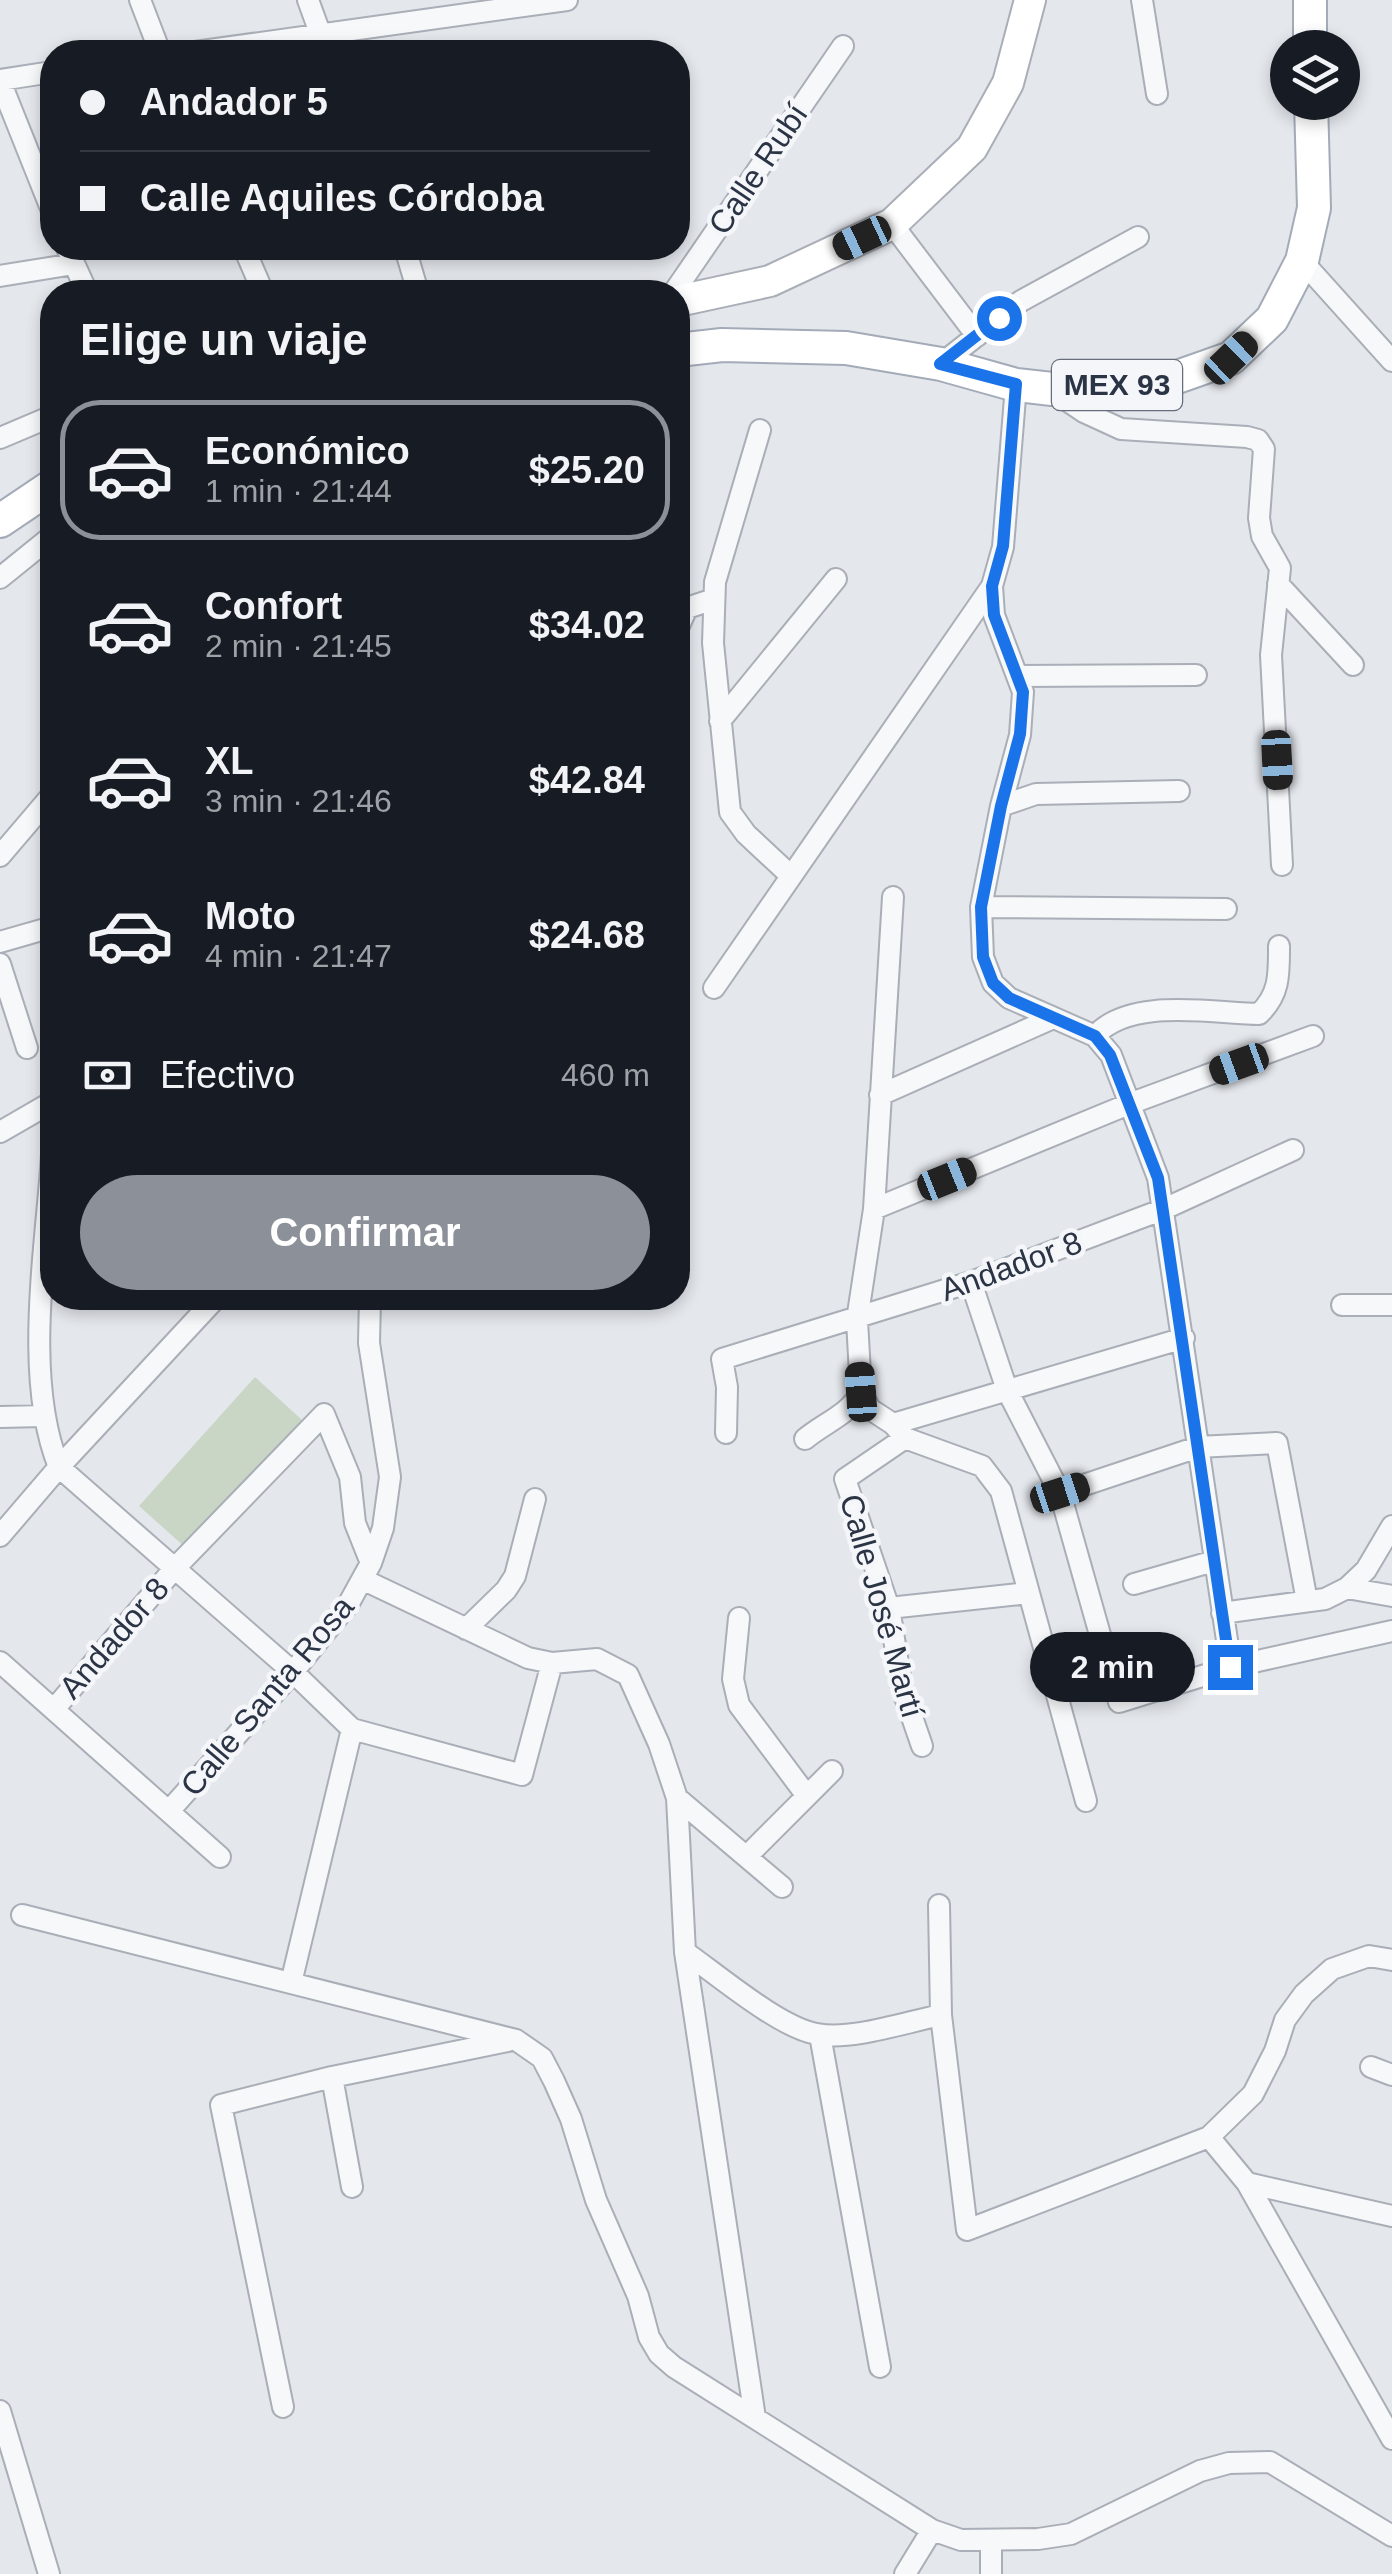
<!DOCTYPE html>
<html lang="es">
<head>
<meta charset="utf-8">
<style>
  body { margin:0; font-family:Arial,sans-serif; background:#20242c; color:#f1f3f6; height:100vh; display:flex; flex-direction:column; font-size:38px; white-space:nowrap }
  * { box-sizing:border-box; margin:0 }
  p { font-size:32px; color:#9ea1a6 }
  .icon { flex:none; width:55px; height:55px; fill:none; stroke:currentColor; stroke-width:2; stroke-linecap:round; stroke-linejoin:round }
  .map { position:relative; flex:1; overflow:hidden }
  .drawer { position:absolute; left:40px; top:280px; width:650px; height:1030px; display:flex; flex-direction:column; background:#171b24; border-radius:40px; box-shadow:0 5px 15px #0003 }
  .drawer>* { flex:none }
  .banner { position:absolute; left:40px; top:40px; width:650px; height:220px; border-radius:40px; box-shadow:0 5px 15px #0003; display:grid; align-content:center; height:220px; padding:0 40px; background:#171b24 }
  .buttons { position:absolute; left:1270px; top:30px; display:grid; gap:20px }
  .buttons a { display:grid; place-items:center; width:90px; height:90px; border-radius:50%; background:#171b24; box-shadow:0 5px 15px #0003; font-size:50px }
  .end { position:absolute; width:45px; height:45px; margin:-22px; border:12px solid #1a73e8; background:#fff; box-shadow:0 0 0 5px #fff }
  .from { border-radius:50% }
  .bubble { position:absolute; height:70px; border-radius:35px; background:#171b24; box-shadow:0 5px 15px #0003; font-size:32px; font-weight:600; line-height:70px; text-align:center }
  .car { position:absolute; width:30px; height:60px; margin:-30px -15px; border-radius:12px; box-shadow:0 0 8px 2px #0007; background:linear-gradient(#222 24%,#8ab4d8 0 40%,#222 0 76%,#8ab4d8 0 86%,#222 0) }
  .banner b { display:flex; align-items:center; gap:35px; height:95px; font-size:38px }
  .banner b+b { border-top:2px solid #363941 }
  .banner i { width:25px; height:25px; background:#f1f3f6 }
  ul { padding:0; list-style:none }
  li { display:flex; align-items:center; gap:30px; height:140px; margin:0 20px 15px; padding:0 20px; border:5px solid transparent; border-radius:40px }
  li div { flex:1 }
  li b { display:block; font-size:38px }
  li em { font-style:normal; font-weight:600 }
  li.on { border-color:#8c9099 }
  li>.icon { width:90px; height:90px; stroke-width:1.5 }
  h2 { padding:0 40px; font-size:45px; line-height:120px }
  .pay { display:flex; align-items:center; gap:25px; height:110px; padding:0 40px; font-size:38px }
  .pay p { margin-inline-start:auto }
  .cta { display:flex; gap:20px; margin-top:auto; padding:20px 40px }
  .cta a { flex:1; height:115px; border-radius:60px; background:#8c9099; color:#fff; font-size:40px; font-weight:600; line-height:115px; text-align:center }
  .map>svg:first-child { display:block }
</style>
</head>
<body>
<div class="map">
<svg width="1392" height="2574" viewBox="0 0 1392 2574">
  <rect width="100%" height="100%" fill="#e4e7ec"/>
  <path fill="#c9d6c5" d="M 255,1377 L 302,1420 L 186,1548 L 139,1506 Z"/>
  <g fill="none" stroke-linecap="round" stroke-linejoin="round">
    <defs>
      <path id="street" d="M 140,0 L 160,52
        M 308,0 L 327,52
        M 1142,0 L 1157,94
        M 195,52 L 567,0
        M 0,80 L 52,72
        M 0,81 L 52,211
        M 892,224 L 977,336
        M 67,248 L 87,292
        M 244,248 L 263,292
        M 405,248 L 418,292
        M 1302,261 L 1392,361
        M 0,276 L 74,264
        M 674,292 L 843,46
        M 941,364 L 1021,301 L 1138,237
        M 1053,391 L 1084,412 L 1121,429 L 1247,437 L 1258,440 L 1264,449 L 1259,518 L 1262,536 L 1280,568 L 1271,655 L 1282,865
        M 760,430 L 715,582 L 713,643 L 730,812 L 746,834 L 790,875
        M 0,438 L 52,416
        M 0,578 L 52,536
        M 1278,584 L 1353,665
        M 992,586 L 994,615 L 1023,692 L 1020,735 L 1001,806 L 981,907 L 983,957 L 993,983 L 1009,998 L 1095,1036 L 1111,1055 L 1158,1178 L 1231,1667
        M 678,628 L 687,608 L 714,599
        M 1018,676 L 1196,675
        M 720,721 L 836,579
        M 1001,806 L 1036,794 L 1179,791
        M 0,856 L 52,795
        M 893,897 L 874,1209 L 857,1320 L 861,1392 L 870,1409 L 893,1424 L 905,1438 L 982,1466 L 1001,1491 L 1086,1801
        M 981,907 L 1226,909
        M 0,942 L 52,927
        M 0,964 L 27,1048
        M 714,988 L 992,586 L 1003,547 L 1016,385
        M 1095,1036 C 1129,997 1211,1013 1259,1014 C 1280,994 1279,974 1279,946
        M 880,1095 L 1053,1018
        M 0,1132 L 52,1102
        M 52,1155 C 46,1249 23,1379 59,1467 L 293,1672 L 352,1729 L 522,1775 L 552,1663
        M 874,1209 L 1129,1104 L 1313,1036
        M 971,1282 L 1007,1390 L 1060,1493 L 1119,1702 L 1231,1667 L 1392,1631
        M 1342,1305 L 1392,1305
        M 0,1417 L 44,1416
        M 893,1424 L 1184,1338
        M 726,1433 L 727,1387 L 722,1359 L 971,1282 L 1164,1209 L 1293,1150
        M 905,1438 L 845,1479 L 889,1608 L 902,1688 L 922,1746
        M 805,1439 C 824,1423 850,1414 861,1392
        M 1060,1493 L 1198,1447 L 1277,1443 L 1307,1601
        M 0,1536 L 59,1467 L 216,1298
        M 364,1580 L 528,1658 L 552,1663 L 597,1659 L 628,1675 L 659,1744 L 677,1798 L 685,1952 L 755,2418
        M 1134,1584 L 1214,1561
        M 1347,1588 L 1366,1570 L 1392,1526
        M 889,1608 L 1029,1593
        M 1222,1613 L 1325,1599 L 1347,1588 L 1392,1596
        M 739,1618 L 733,1679 L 739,1705 L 807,1796
        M 466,1629 L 506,1590 L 515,1576 L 535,1499
        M 0,1662 L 220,1857
        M 55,1708 L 174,1569 L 324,1414 L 350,1477 L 355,1523 L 371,1563
        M 677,1798 L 782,1887
        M 169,1811 L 293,1672 L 349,1603 L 371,1563 L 383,1528 L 390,1477 L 369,1343 L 370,1298
        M 747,1856 L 832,1771
        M 939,1905 L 941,2015 L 967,2230 L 1209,2137 L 1253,2094 L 1275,2051 L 1285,2020 L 1304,1994 L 1332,1969 L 1369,1956 L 1392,1960
        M 22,1915 L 516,2040 L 542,2058 L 554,2081 L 571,2119 L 596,2200 L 638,2296 L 649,2337 L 659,2354 L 674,2367 L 932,2530 L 961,2540 L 1038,2539 L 1071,2534 L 1200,2471 L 1229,2463 L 1270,2462 L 1392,2536
        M 685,1952 C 718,1975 780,2028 817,2034 C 851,2041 906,2022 941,2015
        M 291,1983 L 352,1729
        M 820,2035 L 880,2367
        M 1371,2067 L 1392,2075
        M 332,2077 L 352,2187
        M 1209,2137 L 1247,2183 L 1392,2439
        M 1247,2183 L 1392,2216
        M 283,2407 L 221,2105 L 332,2077 L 508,2041
        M 0,2411 L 49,2574
        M 905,2574 L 932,2530
        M 991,2574 L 991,2540"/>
      <path id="secondary" d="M 678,301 L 770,281 L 892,224 L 972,148 L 1008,83 L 1030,0"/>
      <path id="primary" d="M 1310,0 L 1310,48
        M 678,350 L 722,345 L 846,348 L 941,364 L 1016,385 L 1052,389 L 1163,382 L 1231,358 L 1272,319 L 1302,261 L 1314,208 L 1311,102
        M 0,521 L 52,486"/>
    </defs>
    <use href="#street" stroke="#a9aeb7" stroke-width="24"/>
    <use href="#secondary" stroke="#a9aeb7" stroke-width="34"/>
    <use href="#primary" stroke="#a3abb8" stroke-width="36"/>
    <use href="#street" stroke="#f7f8fa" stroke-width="20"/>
    <use href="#secondary" stroke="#fff" stroke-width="30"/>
    <use href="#primary" stroke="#fff" stroke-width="32"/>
  </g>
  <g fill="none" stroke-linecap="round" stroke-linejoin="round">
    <path stroke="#1a73e8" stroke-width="12" d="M 999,318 L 940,364 L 1016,384 L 1003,546 L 992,586 L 994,615 L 1023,692 L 1020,734 L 1001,806 L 981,907 L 983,957 L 993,983 L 1009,998 L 1095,1036 L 1110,1055 L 1158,1178 L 1230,1667"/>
  </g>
  <g text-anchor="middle" stroke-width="9" stroke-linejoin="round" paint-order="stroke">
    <rect fill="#f4f6f9" stroke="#676e7b" stroke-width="2.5" x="1052" y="360" width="130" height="50" rx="8"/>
    <g font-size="30" font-weight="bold" fill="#2b3445">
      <text x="1117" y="395">MEX 93</text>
    </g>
    <g font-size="32" fill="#2b3445" stroke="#f4f6f9">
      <text transform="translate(758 169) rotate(-56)" y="11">Calle Rubí</text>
      <text transform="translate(1011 1266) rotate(-20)" y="11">Andador 8</text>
      <text transform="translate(882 1606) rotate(74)" y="11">Calle José Martí</text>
      <text transform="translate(114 1638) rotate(-49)" y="11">Andador 8</text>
      <text transform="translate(267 1696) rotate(-50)" y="11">Calle Santa Rosa</text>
    </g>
  </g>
</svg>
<div class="buttons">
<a><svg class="icon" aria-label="layers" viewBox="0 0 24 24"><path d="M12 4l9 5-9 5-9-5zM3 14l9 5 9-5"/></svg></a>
</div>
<i class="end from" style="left:999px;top:318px"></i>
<i class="end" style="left:1230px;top:1667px"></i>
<div class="bubble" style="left:1030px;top:1632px;width:165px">2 min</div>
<i class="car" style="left:862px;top:238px;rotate:245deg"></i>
<i class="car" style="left:1231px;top:358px;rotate:46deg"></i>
<i class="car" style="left:1277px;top:760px;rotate:177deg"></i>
<i class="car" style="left:1239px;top:1064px;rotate:250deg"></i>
<i class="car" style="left:947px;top:1179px;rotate:68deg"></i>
<i class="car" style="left:861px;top:1392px;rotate:356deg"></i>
<i class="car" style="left:1060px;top:1493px;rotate:72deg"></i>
<div class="banner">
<b><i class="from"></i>Andador 5</b>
<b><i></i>Calle Aquiles Córdoba</b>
</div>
<section class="drawer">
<h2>Elige un viaje</h2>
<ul>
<li class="on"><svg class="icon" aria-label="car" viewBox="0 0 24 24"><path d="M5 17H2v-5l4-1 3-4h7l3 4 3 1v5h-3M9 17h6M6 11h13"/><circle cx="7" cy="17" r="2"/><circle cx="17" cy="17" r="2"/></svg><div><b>Económico</b><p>1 min · 21:44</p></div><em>$25.20</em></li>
<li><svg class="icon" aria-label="car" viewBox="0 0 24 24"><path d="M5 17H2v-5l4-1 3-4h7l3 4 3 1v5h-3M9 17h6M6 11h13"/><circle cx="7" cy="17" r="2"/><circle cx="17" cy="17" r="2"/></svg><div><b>Confort</b><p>2 min · 21:45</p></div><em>$34.02</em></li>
<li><svg class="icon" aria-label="car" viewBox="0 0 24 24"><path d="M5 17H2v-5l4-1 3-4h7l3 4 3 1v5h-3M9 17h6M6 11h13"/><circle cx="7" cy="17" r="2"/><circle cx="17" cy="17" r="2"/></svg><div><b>XL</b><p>3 min · 21:46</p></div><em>$42.84</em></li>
<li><svg class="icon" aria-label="car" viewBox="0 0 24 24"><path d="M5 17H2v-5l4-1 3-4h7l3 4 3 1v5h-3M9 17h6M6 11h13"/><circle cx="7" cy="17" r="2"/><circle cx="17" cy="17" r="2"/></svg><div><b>Moto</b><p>4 min · 21:47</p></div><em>$24.68</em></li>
</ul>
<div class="pay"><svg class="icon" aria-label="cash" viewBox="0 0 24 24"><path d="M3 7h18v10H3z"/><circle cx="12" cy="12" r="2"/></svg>Efectivo<p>460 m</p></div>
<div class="cta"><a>Confirmar</a></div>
</section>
</div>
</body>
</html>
